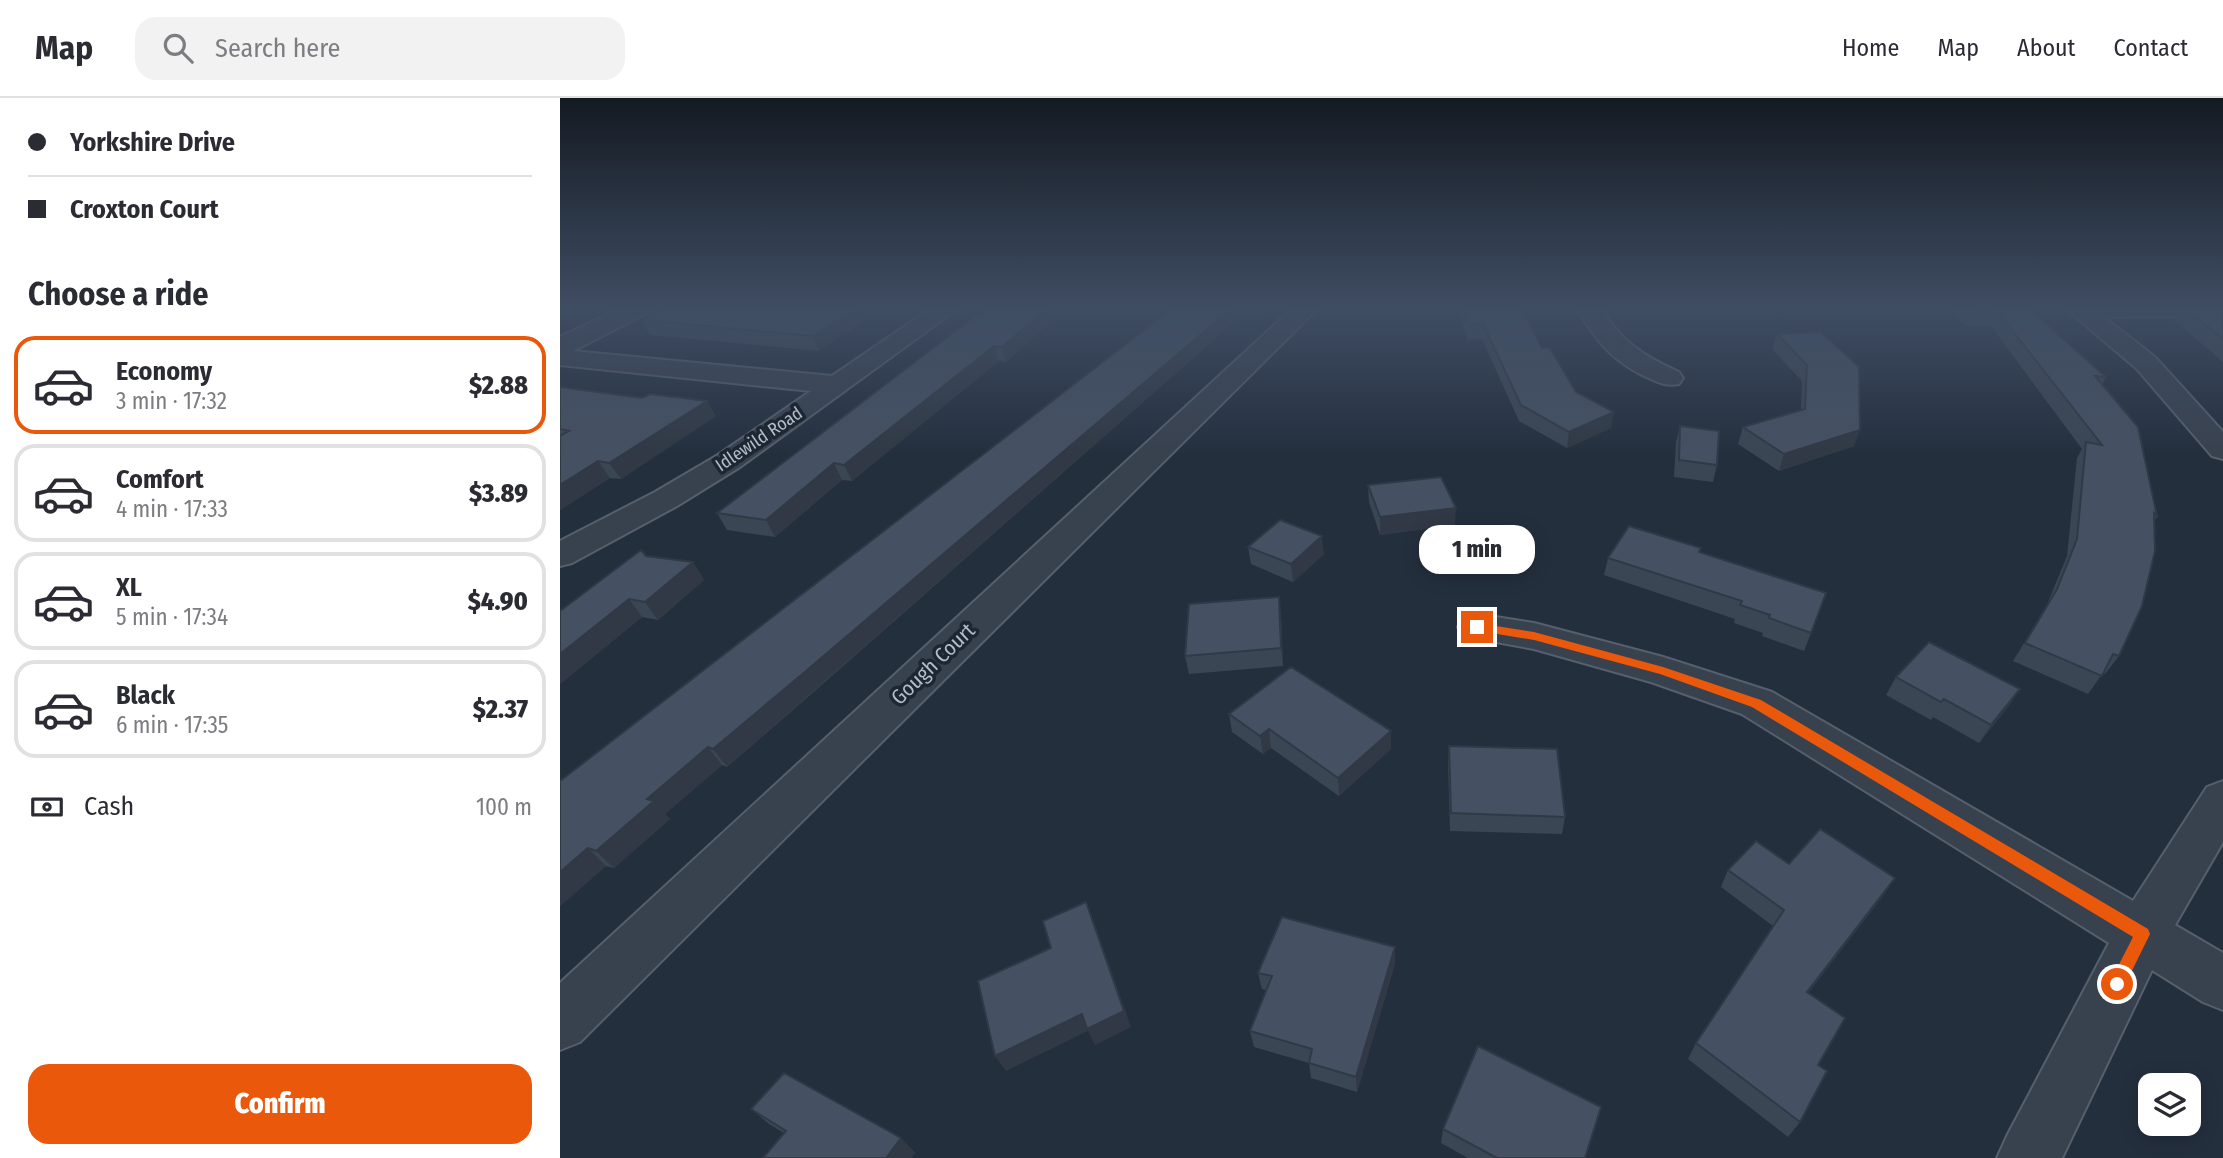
<!DOCTYPE html>
<html lang="en">
<head>
<meta charset="utf-8">
<style>
  body { margin:0; font-family:"Fira Sans Condensed",sans-serif; background:#f2f2f3; color:#2b2b33; height:100vh; display:flex; flex-direction:column; font-size:26px; white-space:nowrap }
  * { box-sizing:border-box; margin:0 }
  p { font-size:23px; color:#7c7c81 }
  .icon { flex:none; width:38px; height:38px; fill:none; stroke:currentColor; stroke-width:2; stroke-linecap:round; stroke-linejoin:round }
  .map { position:relative; flex:1; overflow:hidden }
  .sheet { display:flex; flex-direction:column; background:#fff; width:560px }
  .sheet>* { flex:none }
  .guide { display:grid; align-content:center; height:154px; padding:0 28px; background:#fff }
  .buttons { position:absolute; left:1578px; top:975px; display:grid; gap:14px }
  .buttons a { display:grid; place-items:center; width:63px; height:63px; border-radius:14px; background:#fff; box-shadow:0 4px 18px #0003; font-size:35px }
  .end { position:absolute; width:32px; height:32px; margin:-16px; border:9px solid #ea580c; background:#fff; box-shadow:0 0 0 4px #fff }
  .from { border-radius:50% }
  .bubble { position:absolute; height:49px; border-radius:21px; background:#fff; box-shadow:0 4px 18px #0003; font-size:23px; font-weight:800; line-height:49px; text-align:center }
  .guide b { display:flex; align-items:center; gap:24px; height:66px; font-size:26px }
  .guide b+b { border-top:2px solid #e1e1e2 }
  .guide i { width:18px; height:18px; background:#2b2b33 }
  ul { padding:0; list-style:none }
  li { display:flex; align-items:center; gap:21px; height:98px; margin:0 14px 10px; padding:0 14px; border:4px solid #e1e1e2; border-radius:21px }
  li div { flex:1 }
  li b { display:block; font-size:26px }
  li em { font-style:normal; font-weight:800 }
  li.selected { border-color:#ea580c }
  li>.icon { width:63px; height:63px; stroke-width:1.5 }
  h2 { padding:0 28px; font-size:32px; line-height:84px }
  .pay { display:flex; align-items:center; gap:18px; height:77px; padding:0 28px; font-size:26px }
  .pay p { margin-inline-start:auto }
  .primary-button { display:flex; gap:14px; margin-top:auto; padding:14px 28px }
  .primary-button a { flex:1; height:80px; border-radius:21px; background:#ea580c; color:#fff; font-size:28px; font-weight:800; line-height:80px; text-align:center }
  header { display:flex; align-items:center; gap:42px; box-sizing:border-box; height:98px; padding:0 35px; background:#fff; border-bottom:2px solid #e1e1e2 }
  header strong { font-size:33px }
  nav { display:flex; gap:38px; margin-inline-start:auto; font-size:24px }
  .search { width:490px; height:63px; background:#f2f2f3; display:flex; align-items:center; gap:18px; box-sizing:border-box; padding:0 24px; border-radius:21px; color:#7c7c81; font-size:26px }
  main { display:flex; flex:1; min-height:0 }
  .map>svg:first-child { display:block }
</style>
</head>
<body>
<header>
<strong>Map</strong>
<div class="search"><svg class="icon" aria-label="search" viewBox="0 0 24 24"><circle cx="10" cy="10" r="6"/><path d="M15 15l6 6"/></svg>Search here</div>
<nav><a>Home</a><a>Map</a><a>About</a><a>Contact</a></nav>
</header>
<main>
<section class="sheet">
<div class="guide">
<b><i class="from"></i>Yorkshire Drive</b>
<b><i></i>Croxton Court</b>
</div>
<h2>Choose a ride</h2>
<ul>
<li class="selected"><svg class="icon" aria-label="car" viewBox="0 0 24 24"><path d="M5 17H2v-5l4-1 3-4h7l3 4 3 1v5h-3M9 17h6M6 11h13"/><circle cx="7" cy="17" r="2"/><circle cx="17" cy="17" r="2"/></svg><div><b>Economy</b><p>3 min · 17:32</p></div><em>$2.88</em></li>
<li><svg class="icon" aria-label="car" viewBox="0 0 24 24"><path d="M5 17H2v-5l4-1 3-4h7l3 4 3 1v5h-3M9 17h6M6 11h13"/><circle cx="7" cy="17" r="2"/><circle cx="17" cy="17" r="2"/></svg><div><b>Comfort</b><p>4 min · 17:33</p></div><em>$3.89</em></li>
<li><svg class="icon" aria-label="car" viewBox="0 0 24 24"><path d="M5 17H2v-5l4-1 3-4h7l3 4 3 1v5h-3M9 17h6M6 11h13"/><circle cx="7" cy="17" r="2"/><circle cx="17" cy="17" r="2"/></svg><div><b>XL</b><p>5 min · 17:34</p></div><em>$4.90</em></li>
<li><svg class="icon" aria-label="car" viewBox="0 0 24 24"><path d="M5 17H2v-5l4-1 3-4h7l3 4 3 1v5h-3M9 17h6M6 11h13"/><circle cx="7" cy="17" r="2"/><circle cx="17" cy="17" r="2"/></svg><div><b>Black</b><p>6 min · 17:35</p></div><em>$2.37</em></li>
</ul>
<div class="pay"><svg class="icon" aria-label="cash" viewBox="0 0 24 24"><path d="M3 7h18v10H3z"/><circle cx="12" cy="12" r="2"/></svg>Cash<p>100 m</p></div>
<div class="primary-button"><a>Confirm</a></div>
</section>
<div class="map">
<svg width="1663" height="1060" viewBox="0 0 1663 1060">
  <rect width="100%" height="100%" fill="#242f3e"/>
  <g fill="none" stroke-linecap="round" stroke-linejoin="round">
    <defs>
      <path id="street" d="M 63,209 L 93,209 L 89,214 L 13,253 L 272,278 L 373,209 L 400,209 L 180,369 L 117,408 L 12,465 L 0,468 L 0,443 L 95,394 L 158,357 L 251,293 L 0,267 L 0,239 Z
        M 734,209 L 759,209 L 20,944 L 0,952 L 0,885 Z
        M 1017,209 L 1041,209 C 1059,243 1085,259 1119,274 L 1123,280 L 1119,286 C 1105,289 1095,283 1082,277 C 1051,261 1033,240 1017,209 Z
        M 1504,209 L 1663,209 L 1663,221 L 1598,218 L 1544,219 L 1595,259 L 1663,334 L 1663,361 L 1652,358 L 1577,271 Z
        M 917,516 L 974,525 L 1103,559 L 1212,594 L 1573,803 L 1647,689 L 1663,683 L 1663,744 L 1615,827 L 1663,855 L 1663,912 L 1643,904 L 1592,872 L 1502,1060 L 1437,1060 L 1447,1038 L 1549,845 L 1182,616 L 1091,584 L 974,551 L 903,538 L 898,529 L 903,520 Z"/>
    </defs>
    <use href="#street" stroke="#565f6c" stroke-width="4"/>
    <use href="#street" fill="#38414e" fill-rule="evenodd"/>
  </g>
  <path fill="#3b4654" d="M 107,209 L 325,209 L 259,253 L 90,237 L 82,222 Z
    M 427,209 L 508,209 L 446,264 L 439,263 L 292,383 L 282,382 L 215,439 L 167,432 L 157,415 Z
    M 614,209 L 691,209 L 257,591 L 167,669 L 162,667 L 105,716 L 110,721 L 54,770 L 46,768 L 0,808 L 0,683 Z
    M 897,209 L 961,209 L 982,250 L 1016,294 L 1051,330 L 1007,350 L 959,323 L 922,241 L 908,242 Z
    M 1384,209 L 1467,209 L 1546,279 L 1542,287 L 1597,418 L 1595,422 L 1559,558 L 1545,576 L 1543,575 L 1528,596 L 1453,563 L 1486,509 L 1507,458 L 1517,360 L 1522,351 L 1431,228 L 1407,228 Z
    M 1621,209 L 1663,209 L 1663,264 L 1613,221 Z
    M 1261,234 L 1294,348 L 1219,373 L 1178,346 L 1183,329 L 1241,312 L 1242,283 L 1212,251 L 1217,236 Z
    M 0,289 L 156,318 L 61,381 L 50,380 L 0,412 Z
    M 1120,328 L 1157,367 L 1153,384 L 1114,379 L 1116,344 Z
    M 808,387 L 895,427 L 820,437 L 809,404 Z
    M 688,449 L 764,456 L 733,484 L 691,466 Z
    M 1141,450 L 1140,455 L 1251,535 L 1244,553 L 1202,538 L 1203,535 L 1174,525 L 1175,521 L 1044,477 L 1048,460 Z
    M 86,458 L 133,464 L 144,482 L 98,522 L 82,519 L 0,586 Z
    M 721,517 L 723,568 L 629,576 L 625,558 Z
    M 1336,579 L 1460,591 L 1448,609 L 1419,645 L 1373,619 L 1371,622 L 1326,597 Z
    M 669,616 L 831,633 L 831,651 L 779,698 L 711,650 L 703,656 L 672,634 Z
    M 889,648 L 1005,719 L 1002,736 L 890,733 L 888,666 Z
    M 1229,766 L 1335,780 L 1323,798 L 1248,895 L 1258,967 L 1240,1024 L 1228,1039 L 1128,961 L 1136,945 L 1213,828 L 1161,789 L 1168,772 Z
    M 835,849 L 835,866 L 797,994 L 751,980 L 749,965 L 694,949 L 690,933 L 706,892 L 702,891 L 698,875 Z
    M 191,1011 L 341,1040 L 355,1055 L 351,1060 L 203,1060 L 224,1035 L 209,1026 Z
    M 883,1031 L 1025,1060 L 908,1060 L 881,1045 Z"/>
  <path fill="#303945" d="M 297,209 L 325,209 L 259,253 L 253,238 Z
    M 488,209 L 508,209 L 446,264 L 442,249 Z
    M 673,209 L 691,209 L 167,669 L 153,651 Z
    M 434,248 L 439,263 L 292,383 L 284,367 Z
    M 147,303 L 156,318 L 61,381 L 49,365 Z
    M 1054,314 L 1051,330 L 1007,350 L 1009,334 Z
    M 1300,332 L 1294,348 L 1219,373 L 1224,356 Z
    M 38,363 L 50,380 L 0,412 L 0,387 Z
    M 274,365 L 282,382 L 215,439 L 206,422 Z
    M 896,410 L 895,427 L 820,437 L 820,419 Z
    M 762,438 L 764,456 L 733,484 L 731,466 Z
    M 133,464 L 144,482 L 98,522 L 85,504 Z
    M 719,499 L 721,517 L 723,568 L 721,550 Z
    M 69,501 L 82,519 L 0,586 L 0,556 Z
    M 1460,591 L 1448,609 L 1419,645 L 1431,627 Z
    M 709,631 L 711,650 L 703,656 L 700,638 Z
    M 831,633 L 831,651 L 779,698 L 778,680 Z
    M 148,649 L 162,667 L 105,716 L 110,721 L 54,770 L 36,753 L 87,701 Z
    M 28,750 L 46,768 L 0,808 L 0,774 Z
    M 1335,780 L 1323,798 L 1236,910 L 1247,894 Z
    M 526,804 L 533,821 L 571,929 L 535,947 L 528,933 L 446,973 L 435,958 Z
    M 835,849 L 835,866 L 797,994 L 796,979 Z
    M 341,1040 L 355,1055 L 351,1060 L 326,1060 Z"/>
  <path fill="#455162" stroke="#303945" stroke-width="2" d="M 107,209 L 297,209 L 253,238 L 82,222 Z
    M 427,209 L 488,209 L 442,249 L 434,248 L 284,367 L 274,365 L 206,422 L 157,415 Z
    M 614,209 L 673,209 L 246,573 L 153,651 L 148,649 L 87,701 L 94,703 L 36,753 L 28,750 L 0,774 L 0,683 Z
    M 902,209 L 961,209 L 982,250 L 990,250 L 1016,294 L 1054,314 L 1009,334 L 961,307 L 923,226 L 909,227 Z
    M 1408,209 L 1467,209 L 1546,279 L 1535,278 L 1578,329 L 1597,418 L 1594,415 L 1595,453 L 1582,508 L 1559,558 L 1553,556 L 1542,578 L 1465,545 L 1497,491 L 1517,441 L 1526,344 L 1542,347 L 1437,213 L 1414,213 Z
    M 1624,209 L 1663,209 L 1663,241 Z
    M 1261,234 L 1299,269 L 1300,332 L 1224,356 L 1183,329 L 1245,311 L 1247,267 L 1217,236 Z
    M 0,289 L 82,300 L 90,296 L 147,303 L 49,365 L 38,363 L 0,387 L 0,338 L 9,333 L 0,331 Z
    M 1120,328 L 1159,333 L 1157,367 L 1119,362 Z
    M 881,379 L 896,410 L 820,419 L 808,387 Z
    M 720,422 L 762,438 L 731,466 L 688,449 Z
    M 1069,428 L 1141,450 L 1139,454 L 1266,495 L 1251,535 L 1209,520 L 1210,517 L 1180,507 L 1182,503 L 1048,460 Z
    M 81,452 L 86,458 L 133,464 L 85,504 L 69,501 L 0,556 L 0,513 Z
    M 719,499 L 721,550 L 625,558 L 629,506 Z
    M 1369,544 L 1460,591 L 1431,627 L 1384,601 L 1381,604 L 1336,579 Z
    M 731,569 L 831,633 L 778,680 L 709,631 L 700,638 L 669,616 Z
    M 889,648 L 997,651 L 1005,719 L 891,715 Z
    M 1260,731 L 1335,780 L 1247,894 L 1285,920 L 1258,967 L 1267,973 L 1240,1024 L 1136,945 L 1224,812 L 1168,772 L 1196,743 L 1229,766 Z
    M 526,804 L 564,913 L 527,931 L 522,916 L 435,958 L 418,883 L 491,850 L 483,823 Z
    M 722,819 L 835,849 L 796,979 L 749,965 L 752,951 L 690,933 L 712,878 L 698,875 Z
    M 918,948 L 1041,1009 L 1025,1060 L 937,1060 L 883,1031 Z
    M 224,975 L 341,1040 L 326,1060 L 203,1060 L 226,1033 L 191,1011 Z"/>
  <linearGradient id="sky" x2="0" y2="1"><stop stop-color="#141a22"/><stop offset="0.59" stop-color="#3f4d63"/><stop offset="1" stop-color="#3f4d63" stop-opacity="0"/></linearGradient>
  <rect width="1663" height="357" fill="url(#sky)"/>
  <path fill="#ea580c" d="M 917,525 L 974,534 L 1103,569 L 1201,602 L 1588,831 L 1590,836 L 1563,891 L 1557,894 L 1551,891 L 1549,886 L 1573,839 L 1192,609 L 1100,576 L 974,542 L 913,532 L 913,526 Z"/>
  <g text-anchor="middle" stroke-width="7" stroke-linejoin="round" paint-order="stroke">
    <g font-size="18" fill="#b4bcc9" stroke="#1d2633">
      <text transform="translate(199 341) rotate(-34)" y="6">Idlewild Road</text>
    </g>
    <g font-size="21" fill="#b4bcc9" stroke="#1d2633">
      <text transform="translate(373 566) rotate(-44)" y="7">Gough Court</text>
    </g>
  </g>
</svg>
<div class="buttons">
<a><svg class="icon" aria-label="layers" viewBox="0 0 24 24"><path d="M12 4l9 5-9 5-9-5zM3 14l9 5 9-5"/></svg></a>
</div>
<i class="end from" style="left:1557px;top:886px"></i>
<i class="end" style="left:917px;top:529px"></i>
<div class="bubble" style="left:859px;top:427px;width:116px">1 min</div>
</div>
</main>
</body>
</html>
